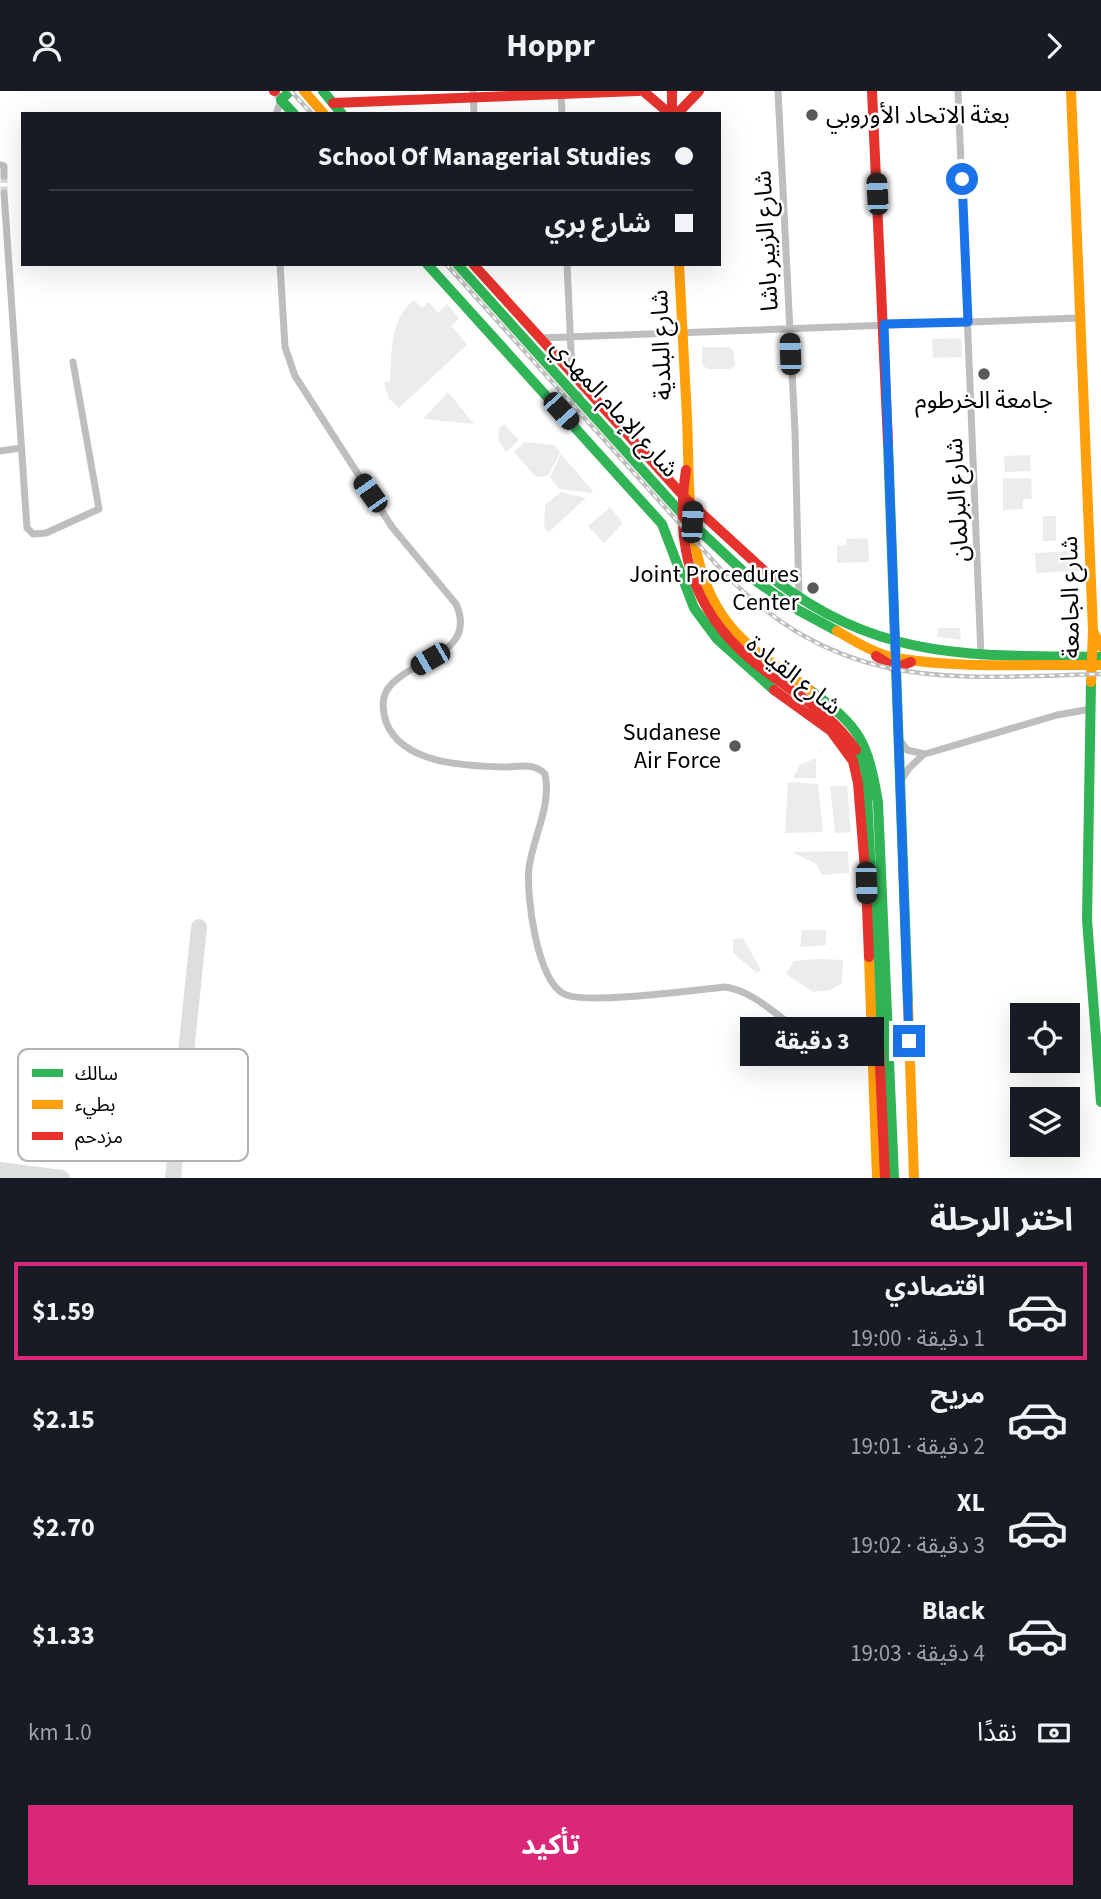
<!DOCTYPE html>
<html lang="ar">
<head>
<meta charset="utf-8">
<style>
  body { margin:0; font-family:"Source Sans 3","Noto Sans Arabic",sans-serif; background:#20242c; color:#f1f3f6; direction:rtl; height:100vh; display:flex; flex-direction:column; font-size:26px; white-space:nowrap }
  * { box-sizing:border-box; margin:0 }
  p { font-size:23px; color:#9ea1a6 }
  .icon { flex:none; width:38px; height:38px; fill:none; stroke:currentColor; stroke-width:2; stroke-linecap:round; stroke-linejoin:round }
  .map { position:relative; height:1087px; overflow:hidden; direction:ltr }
  .side { display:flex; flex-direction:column; background:#171b24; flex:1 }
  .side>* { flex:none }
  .hud { position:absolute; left:21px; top:21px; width:700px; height:154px; border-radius:0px; box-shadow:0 7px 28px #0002; direction:rtl; display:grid; align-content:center; height:154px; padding:0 28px; background:#171b24 }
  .controls { position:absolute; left:1010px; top:912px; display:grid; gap:14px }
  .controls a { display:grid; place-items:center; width:70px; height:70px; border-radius:0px; background:#171b24; box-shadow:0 7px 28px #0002; font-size:35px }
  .end { position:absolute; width:32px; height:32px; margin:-16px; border:9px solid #1a73e8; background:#fff; box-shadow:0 0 0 4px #fff }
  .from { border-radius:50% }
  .bubble { position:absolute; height:49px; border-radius:0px; background:#171b24; box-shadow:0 7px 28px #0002; font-size:23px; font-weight:700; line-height:49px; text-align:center; direction:rtl }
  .car { position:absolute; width:21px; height:42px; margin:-21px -10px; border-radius:9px; box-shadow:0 0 5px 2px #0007; background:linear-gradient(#222 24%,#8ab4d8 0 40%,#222 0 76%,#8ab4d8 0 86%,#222 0) }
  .hud b { display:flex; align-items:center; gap:24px; height:66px; font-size:26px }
  .hud b+b { border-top:2px solid #363941 }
  .hud i { width:18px; height:18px; background:#f1f3f6 }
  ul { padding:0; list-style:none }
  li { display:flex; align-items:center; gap:21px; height:98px; margin:0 14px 10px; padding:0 14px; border:4px solid transparent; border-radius:0px }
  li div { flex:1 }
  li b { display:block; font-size:26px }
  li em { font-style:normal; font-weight:700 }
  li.current { border-color:#db2777 }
  li>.icon { width:63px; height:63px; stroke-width:1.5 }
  h2 { padding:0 28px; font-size:32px; line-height:84px }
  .pay { display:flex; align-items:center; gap:18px; height:77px; padding:0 28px; font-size:26px }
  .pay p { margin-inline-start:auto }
  .cta { display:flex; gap:14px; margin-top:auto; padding:14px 28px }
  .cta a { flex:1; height:80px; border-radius:0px; background:#db2777; color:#fff; font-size:28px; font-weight:700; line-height:80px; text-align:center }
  header { display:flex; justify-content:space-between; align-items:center; height:91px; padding:0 28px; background:#171b24; font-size:32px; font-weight:700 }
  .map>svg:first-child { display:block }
</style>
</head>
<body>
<header><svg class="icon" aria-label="forward" viewBox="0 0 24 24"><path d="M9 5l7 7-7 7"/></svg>Hoppr<svg class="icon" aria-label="person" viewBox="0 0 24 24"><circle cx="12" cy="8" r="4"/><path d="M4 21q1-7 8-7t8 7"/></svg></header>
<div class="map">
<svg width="1101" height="1087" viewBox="0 0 1101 1087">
  <rect width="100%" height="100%" fill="#fff"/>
  <path fill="#ececec" d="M 414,209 L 422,217 L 429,211 L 438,222 L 447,213 L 459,227 L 452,235 L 467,254 L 399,317 L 389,308 L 384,291 L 390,290 C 392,261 389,229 414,209 Z
    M 961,247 L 962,266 L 933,267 L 932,248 Z
    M 702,256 L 728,256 L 733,259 L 735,274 L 730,278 L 707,278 L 702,273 Z
    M 448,301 L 474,333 L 423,328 Z
    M 504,333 L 519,349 L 506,361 L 498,349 L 499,337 Z
    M 524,351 L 555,354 L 560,362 L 548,385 L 536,386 L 514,361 Z
    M 561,363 L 593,400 L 591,402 L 559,398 L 550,386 Z
    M 1030,364 L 1031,380 L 1005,381 L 1004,365 Z
    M 1003,387 L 1031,387 L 1032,408 L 1023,408 L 1023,418 L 1003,419 Z
    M 561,401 L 586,407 L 548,442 L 544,435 L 545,414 Z
    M 610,416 L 623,432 L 604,452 L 588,435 Z
    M 1043,425 L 1056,425 L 1056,450 L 1043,450 Z
    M 868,447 L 869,471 L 837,472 L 837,455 L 846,454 L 846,448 Z
    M 1077,460 L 1078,480 L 1036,482 L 1035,462 Z
    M 938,537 L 960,537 L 961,549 L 937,546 Z
    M 816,667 L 816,687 L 793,687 L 800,674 Z
    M 788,691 L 818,693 L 823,741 L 785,742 Z
    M 830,695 L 847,695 L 851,741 L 835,742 Z
    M 848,760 L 849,782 L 822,784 L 816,773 L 792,761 Z
    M 802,839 L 826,839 L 826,854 L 800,856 Z
    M 743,847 L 761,879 L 757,882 L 733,862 L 733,848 Z
    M 820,868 L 843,869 L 842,892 L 830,899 L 813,901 L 786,883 L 794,870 Z"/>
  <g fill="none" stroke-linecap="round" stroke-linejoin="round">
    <path stroke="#dedede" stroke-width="16" d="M 0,1079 L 62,1087
      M 173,1087 L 199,836"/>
    <path stroke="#d9d9d9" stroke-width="7" stroke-dasharray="7 3.5" stroke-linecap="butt" d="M 4,85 L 4,102"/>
    <path stroke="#bebebe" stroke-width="7" d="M 274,0 L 281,9 L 276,23
      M 473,0 L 474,23
      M 561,0 L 562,23
      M 778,0 L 795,340 L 799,508
      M 958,0 L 981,565
      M 0,74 L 4,75 L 4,85
      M 4,102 L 27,437 L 33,443 L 46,442 L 99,418 L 73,271
      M 280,173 L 285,256 L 295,285 L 392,436 L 456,513 C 479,565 408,567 387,599 C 381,609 383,621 386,631 C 402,673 465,675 504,676 C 519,676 534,671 545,683 C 552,714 533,746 529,777 C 526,805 537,889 564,903 C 585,914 696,899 725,896 C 765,902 787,942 826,951 C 842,955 860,950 876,949
      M 567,173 L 572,282
      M 540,247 L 1079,227
      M 561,320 L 579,304
      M 0,360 L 21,357
      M 898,646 L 907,659 L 925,663 L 1057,624 L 1091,618
      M 900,691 L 909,677 L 924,663"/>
    <path stroke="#30b455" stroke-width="10" d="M 290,0 L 281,9 L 294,23
      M 323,0 L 342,23
      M 427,173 L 662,433 L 694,517 L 717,548 L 774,599
      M 457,173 L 683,424 L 747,484 L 798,519 L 837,540
      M 888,352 L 908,913
      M 772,487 C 882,571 971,564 1101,566
      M 1091,591 L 1087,829 L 1101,1011
      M 810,599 C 861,637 867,649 878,711 L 894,1087
      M 856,659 L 866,681 L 879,952"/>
    <path stroke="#ff9f0a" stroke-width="10" d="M 304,0 L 324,23
      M 1071,0 L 1093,540 L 1091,591
      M 679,173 C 682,224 684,276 687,327 C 690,394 684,476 728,532 C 749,560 782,578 810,599
      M 837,540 C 856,551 875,563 896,567 C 959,578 1036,573 1101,574
      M 1093,540 L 1101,556
      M 869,866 L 877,1087
      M 908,913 L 914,1087"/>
    <path stroke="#e5322d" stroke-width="10" d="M 274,0 L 275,0
      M 643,0 L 670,23
      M 672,0 L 672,23
      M 872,0 L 888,352
      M 333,12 L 638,0
      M 677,23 L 699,0
      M 473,173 L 687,409 L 772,487
      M 686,379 C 673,464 697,531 768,582 C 800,606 834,625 856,659
      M 876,565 L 895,577 L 911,571
      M 774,599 L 831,640 L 853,670 L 858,692 L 866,791 L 869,866
      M 879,952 L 885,1087"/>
    <defs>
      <path id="rail" d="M 291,0 L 312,23
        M 446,173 L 725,483 C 843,602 948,587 1101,583"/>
    </defs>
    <use href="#rail" stroke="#bebebe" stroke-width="4.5"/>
    <use href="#rail" stroke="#fff" stroke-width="2" stroke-dasharray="5" stroke-linecap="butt"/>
  </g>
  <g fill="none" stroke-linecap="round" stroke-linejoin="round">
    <path stroke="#1a73e8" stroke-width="9" d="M 909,950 L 884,233 L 968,231 L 962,88"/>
  </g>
  <g fill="#595959" stroke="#fff" stroke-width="2.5">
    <circle cx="812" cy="24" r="7"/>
    <circle cx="984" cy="283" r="7"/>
    <circle cx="813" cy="497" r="7"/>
    <circle cx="735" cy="655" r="7"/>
  </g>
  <g text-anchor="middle" stroke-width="5" stroke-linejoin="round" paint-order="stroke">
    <g font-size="24" fill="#000" stroke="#fff" text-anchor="end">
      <text x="826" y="32" text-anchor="start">بعثة الاتحاد الأوروبي</text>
      <text x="984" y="317" text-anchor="middle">جامعة الخرطوم</text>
      <text x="799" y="491">Joint Procedures<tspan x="799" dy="28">Center</tspan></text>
      <text x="721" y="649">Sudanese<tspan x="721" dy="28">Air Force</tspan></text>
    </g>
    <g font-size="24" fill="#000" stroke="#fff">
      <text transform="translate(766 150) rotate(-93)" y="8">شارع الزبير باشا</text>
      <text transform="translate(661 254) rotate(-92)" y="8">شارع البلدية</text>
      <text transform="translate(615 317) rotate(48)" y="8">شارع الإمام المهدي</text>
      <text transform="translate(957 409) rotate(-93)" y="8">شارع البرلمان</text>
      <text transform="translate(1070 506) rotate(-91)" y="8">شارع الجامعة</text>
      <text transform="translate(794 584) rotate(38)" y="8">شارع القيادة</text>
    </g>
  </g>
  <rect x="18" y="958" width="230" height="112" rx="10" fill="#fff" stroke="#b2b2b2" stroke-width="2"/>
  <rect x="32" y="978" width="31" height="8" fill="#30b455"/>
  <rect x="32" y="1009" width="31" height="9" fill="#ff9f0a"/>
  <rect x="32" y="1041" width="31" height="8" fill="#e5322d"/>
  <g font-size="19" fill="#000">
    <text x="75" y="989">سالك</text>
    <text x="75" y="1020">بطيء</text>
    <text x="75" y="1052">مزدحم</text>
  </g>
</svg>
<div class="controls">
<a><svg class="icon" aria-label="locate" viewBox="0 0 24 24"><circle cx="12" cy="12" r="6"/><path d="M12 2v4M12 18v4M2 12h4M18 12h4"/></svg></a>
<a><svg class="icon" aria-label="layers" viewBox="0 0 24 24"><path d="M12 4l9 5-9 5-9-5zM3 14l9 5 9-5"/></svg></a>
</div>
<i class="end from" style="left:962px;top:88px"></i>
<i class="end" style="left:909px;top:950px"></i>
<div class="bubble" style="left:740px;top:926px;width:144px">3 دقيقة</div>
<i class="car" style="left:877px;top:103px;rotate:357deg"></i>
<i class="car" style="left:790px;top:263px;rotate:358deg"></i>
<i class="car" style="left:561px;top:320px;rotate:138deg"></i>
<i class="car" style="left:370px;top:402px;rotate:325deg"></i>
<i class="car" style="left:692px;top:431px;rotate:3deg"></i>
<i class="car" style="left:430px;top:568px;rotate:240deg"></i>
<i class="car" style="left:866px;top:792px;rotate:178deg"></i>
<div class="hud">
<b><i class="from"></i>School Of Managerial Studies</b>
<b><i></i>شارع بري</b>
</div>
</div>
<section class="side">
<h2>اختر الرحلة</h2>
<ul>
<li class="current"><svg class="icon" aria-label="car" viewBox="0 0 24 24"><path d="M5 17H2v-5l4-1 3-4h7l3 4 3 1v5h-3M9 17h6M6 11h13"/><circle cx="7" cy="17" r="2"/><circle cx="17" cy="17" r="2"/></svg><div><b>اقتصادي</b><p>1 دقيقة · 19:00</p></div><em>$1.59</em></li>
<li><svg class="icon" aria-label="car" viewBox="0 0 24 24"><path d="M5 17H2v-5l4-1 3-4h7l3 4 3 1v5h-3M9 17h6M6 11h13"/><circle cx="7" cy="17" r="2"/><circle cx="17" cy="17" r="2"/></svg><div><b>مريح</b><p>2 دقيقة · 19:01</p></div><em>$2.15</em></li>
<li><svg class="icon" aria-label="car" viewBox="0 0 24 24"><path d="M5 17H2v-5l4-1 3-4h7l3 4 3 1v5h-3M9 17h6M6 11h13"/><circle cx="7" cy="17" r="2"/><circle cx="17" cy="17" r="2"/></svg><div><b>XL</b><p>3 دقيقة · 19:02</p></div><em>$2.70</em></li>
<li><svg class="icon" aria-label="car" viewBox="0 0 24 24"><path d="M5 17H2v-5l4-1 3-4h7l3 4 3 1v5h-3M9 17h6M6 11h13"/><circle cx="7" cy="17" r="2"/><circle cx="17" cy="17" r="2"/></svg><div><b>Black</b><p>4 دقيقة · 19:03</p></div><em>$1.33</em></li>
</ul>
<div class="pay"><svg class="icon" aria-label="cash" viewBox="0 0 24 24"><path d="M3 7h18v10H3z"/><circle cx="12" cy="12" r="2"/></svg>نقدًا<p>1.0 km</p></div>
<div class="cta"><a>تأكيد</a></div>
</section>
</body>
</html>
